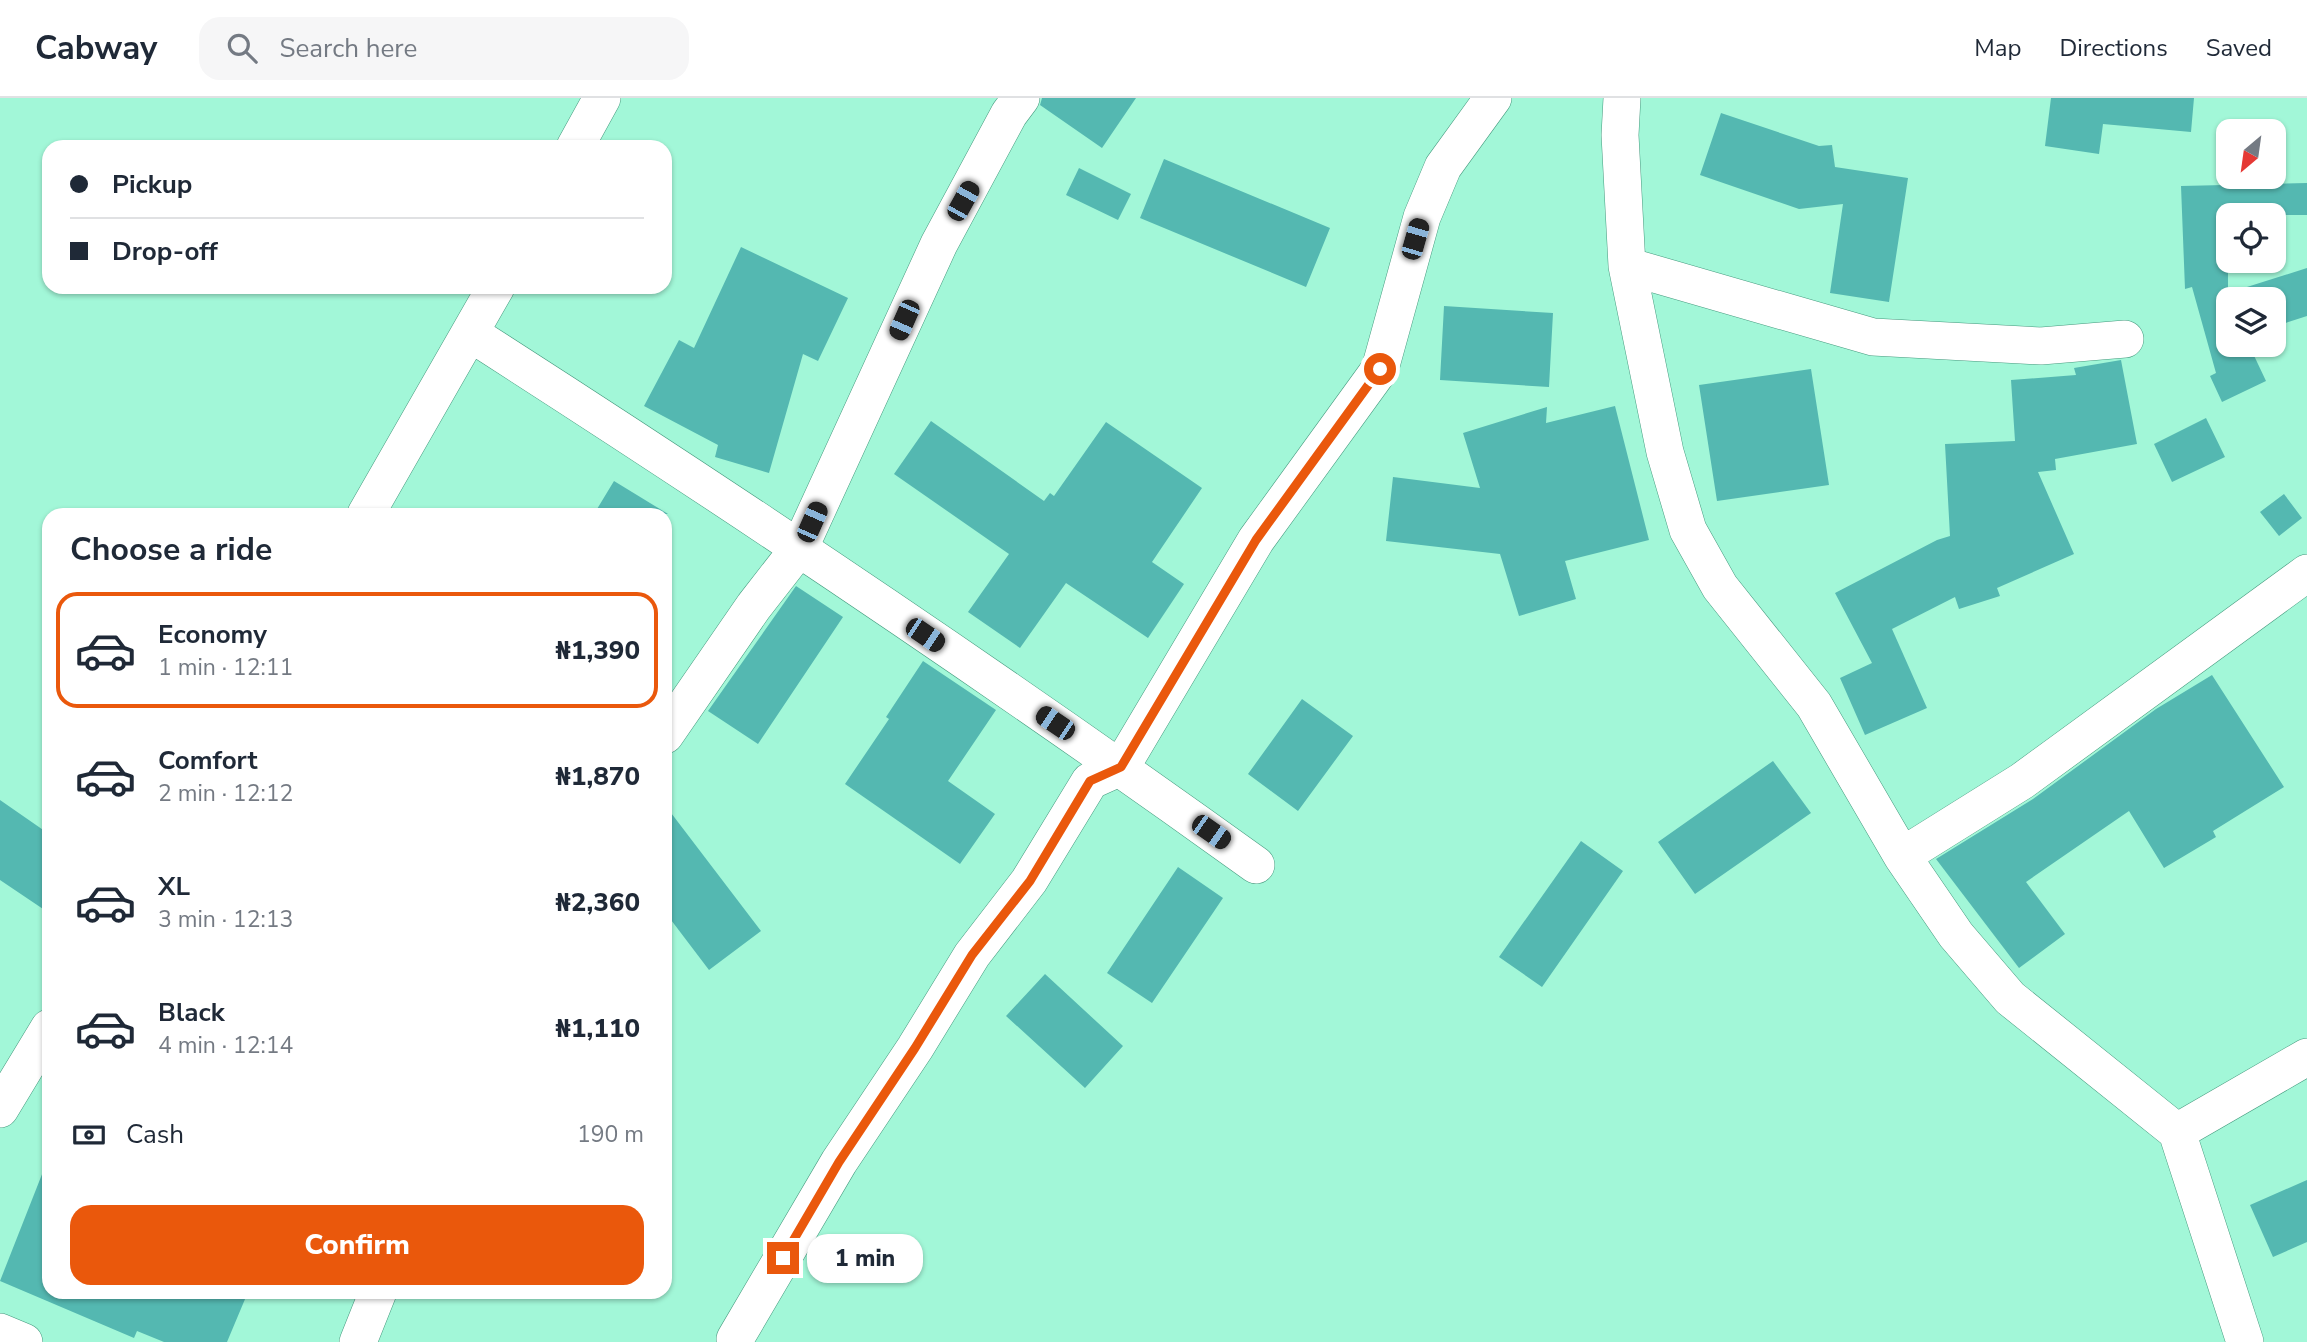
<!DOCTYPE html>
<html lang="en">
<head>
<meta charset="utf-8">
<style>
  body { margin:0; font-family:"Nunito Sans",sans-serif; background:#f6f6f7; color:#1f2937; height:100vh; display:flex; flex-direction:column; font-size:26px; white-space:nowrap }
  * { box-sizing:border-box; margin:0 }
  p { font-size:23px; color:#747a83 }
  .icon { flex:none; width:38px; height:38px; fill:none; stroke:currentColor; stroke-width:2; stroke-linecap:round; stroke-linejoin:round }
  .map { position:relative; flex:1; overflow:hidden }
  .drawer { position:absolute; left:42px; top:410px; width:630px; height:791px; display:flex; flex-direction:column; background:#fff; border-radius:21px; box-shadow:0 2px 5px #0004 }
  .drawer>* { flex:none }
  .hud { position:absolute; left:42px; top:42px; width:630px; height:154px; border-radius:21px; box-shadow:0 2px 5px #0004; display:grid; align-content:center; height:154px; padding:0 28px; background:#fff }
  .needle { width:46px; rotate:209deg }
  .tools { position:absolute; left:2216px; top:21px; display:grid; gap:14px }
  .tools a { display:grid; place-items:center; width:70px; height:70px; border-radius:14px; background:#fff; box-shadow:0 2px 5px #0004; font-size:35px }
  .end { position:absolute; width:32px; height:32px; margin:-16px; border:9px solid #ea580c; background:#fff; box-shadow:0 0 0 4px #fff }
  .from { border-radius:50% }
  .bubble { position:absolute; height:49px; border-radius:21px; background:#fff; box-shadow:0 2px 5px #0004; font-size:23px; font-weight:800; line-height:49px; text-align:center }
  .car { position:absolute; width:21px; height:42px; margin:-21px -10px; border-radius:9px; box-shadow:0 0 5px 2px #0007; background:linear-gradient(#222 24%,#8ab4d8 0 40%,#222 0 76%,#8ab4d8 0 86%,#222 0) }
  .hud b { display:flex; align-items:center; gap:24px; height:66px; font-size:26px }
  .hud b+b { border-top:2px solid #e0e1e3 }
  .hud i { width:18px; height:18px; background:#1f2937 }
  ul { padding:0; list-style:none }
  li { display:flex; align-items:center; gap:21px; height:116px; margin:0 14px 10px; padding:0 14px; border:4px solid transparent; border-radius:21px }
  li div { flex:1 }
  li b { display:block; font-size:26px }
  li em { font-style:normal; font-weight:800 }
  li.selected { border-color:#ea580c }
  li>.icon { width:63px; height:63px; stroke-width:1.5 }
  h2 { padding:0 28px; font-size:32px; line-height:84px }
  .pay { display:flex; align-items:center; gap:18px; height:77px; padding:0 28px; font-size:26px }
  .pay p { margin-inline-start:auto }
  .action { display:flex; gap:14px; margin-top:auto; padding:14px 28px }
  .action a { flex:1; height:80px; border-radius:21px; background:#ea580c; color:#fff; font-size:28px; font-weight:800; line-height:80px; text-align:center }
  header { display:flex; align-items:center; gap:42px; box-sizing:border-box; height:98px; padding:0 35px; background:#fff; border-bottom:2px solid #e0e1e3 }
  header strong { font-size:33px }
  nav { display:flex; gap:38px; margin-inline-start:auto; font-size:24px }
  .search { width:490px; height:63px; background:#f6f6f7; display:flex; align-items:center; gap:18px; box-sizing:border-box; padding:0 24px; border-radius:21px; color:#747a83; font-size:26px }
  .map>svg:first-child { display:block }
</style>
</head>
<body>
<header>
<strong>Cabway</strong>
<div class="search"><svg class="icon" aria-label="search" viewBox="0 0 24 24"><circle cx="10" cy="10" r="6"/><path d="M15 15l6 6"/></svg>Search here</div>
<nav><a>Map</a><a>Directions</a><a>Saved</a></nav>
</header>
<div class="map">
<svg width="2307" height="1244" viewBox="0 0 2307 1244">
  <rect width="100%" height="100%" fill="#a2f7d8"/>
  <path fill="#54b8b1" d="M 1042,0 L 1136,0 L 1102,50 L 1040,7 Z
    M 2051,0 L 2194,0 L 2191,34 L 2103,26 L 2099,56 L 2045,48 Z
    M 1721,15 L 1819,48 L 1832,47 L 1835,69 L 1908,80 L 1889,204 L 1830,195 L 1843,106 L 1799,111 L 1700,77 Z
    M 1164,61 L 1330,130 L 1306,189 L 1140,120 Z
    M 1079,70 L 1131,96 L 1118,122 L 1066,97 Z
    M 2307,85 L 2307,117 L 2228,117 L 2228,195 L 2307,170 L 2307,218 L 2273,229 L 2273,201 L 2228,201 L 2228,247 L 2249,247 L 2266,283 L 2222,304 L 2210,278 L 2216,275 L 2192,189 L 2185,191 L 2181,88 Z
    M 741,149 L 848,200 L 818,263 L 803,256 L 769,375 L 715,359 L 718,347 L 644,308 L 679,242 L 694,250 Z
    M 1444,208 L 1553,215 L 1549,289 L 1440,282 Z
    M 2121,262 L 2137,346 L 2055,361 L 2056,372 L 2038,374 L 2074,456 L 1997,490 L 2000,498 L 1959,511 L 1955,499 L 1892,531 L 1927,610 L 1865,637 L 1840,580 L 1872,565 L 1835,495 L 1937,442 L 1950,438 L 1945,346 L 2015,343 L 2011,282 L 2076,277 L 2074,270 Z
    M 1811,271 L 1829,387 L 1717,403 L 1699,287 Z
    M 1615,308 L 1649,442 L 1565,463 L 1576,501 L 1519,518 L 1500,456 L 1386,443 L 1393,379 L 1480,390 L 1463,335 L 1547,309 L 1546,325 Z
    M 2206,320 L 2225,359 L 2172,384 L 2154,346 Z
    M 931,323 L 1044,403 L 1050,395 L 1054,398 L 1106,324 L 1202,390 L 1152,464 L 1184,486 L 1148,540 L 1066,485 L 1020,550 L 968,514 L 1009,456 L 894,376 Z
    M 614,383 L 668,416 L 594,416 Z
    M 2284,396 L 2302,420 L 2279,438 L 2260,414 Z
    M 796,488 L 843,519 L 758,646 L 708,613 Z
    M 923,563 L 996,612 L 948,683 L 995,716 L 960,766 L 845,686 L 889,621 L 886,619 Z
    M 2212,577 L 2284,689 L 2213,733 L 2216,739 L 2164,770 L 2129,713 L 2026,784 L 2065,836 L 2019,870 L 1936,761 L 2033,701 L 2156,611 Z
    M 1302,601 L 1353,638 L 1298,713 L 1248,676 Z
    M 1773,663 L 1811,715 L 1695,796 L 1658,744 Z
    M 0,702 L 49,736 L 49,815 L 0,782 Z
    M 665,707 L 761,833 L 709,872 L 665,814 Z
    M 1581,743 L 1623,773 L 1542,889 L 1499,859 Z
    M 1178,769 L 1223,800 L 1152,905 L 1107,875 Z
    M 1045,876 L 1123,948 L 1085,990 L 1006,918 Z
    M 48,1061 L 49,1194 L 248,1194 L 227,1244 L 164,1244 L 137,1233 L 134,1240 L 0,1183 Z
    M 2307,1082 L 2307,1144 L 2273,1159 L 2250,1107 Z"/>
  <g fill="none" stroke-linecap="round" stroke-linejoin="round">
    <defs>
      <path id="minor" d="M 1622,0 L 1620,37 L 1627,168 L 1665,354 L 1688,432 L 1720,489 L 1814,607 L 1902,758 L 1956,837 L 2010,900 L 2177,1034
        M 575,49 L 602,0
        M 1627,168 L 1873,239 L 2041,248 L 2125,241
        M 470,235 C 737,406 999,582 1256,767
        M 366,416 L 496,189
        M 665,637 L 754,508 L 800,449 L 939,146 L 1009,16 L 1021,0
        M 1902,758 L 2022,683 L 2307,475
        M 0,1011 L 49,930
        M 0,1234 L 24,1244
        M 735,1241 L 839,1064 L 915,950 L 972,857 L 1029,783 L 1090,683 L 1121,669 L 1256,442 L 1380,271 L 1422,119 L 1443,69 L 1493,0
        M 358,1244 L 378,1194
        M 2245,1244 L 2177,1034 L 2307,959"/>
    </defs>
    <use href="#minor" stroke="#459a7e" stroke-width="38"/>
    <use href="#minor" stroke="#fff" stroke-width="37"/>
  </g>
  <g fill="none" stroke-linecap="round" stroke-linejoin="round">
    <path stroke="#ea580c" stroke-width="9" d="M 783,1160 L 839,1064 L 915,950 L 972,857 L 1030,783 L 1090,683 L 1121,669 L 1256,442 L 1380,271"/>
  </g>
</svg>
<div class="tools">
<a><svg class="needle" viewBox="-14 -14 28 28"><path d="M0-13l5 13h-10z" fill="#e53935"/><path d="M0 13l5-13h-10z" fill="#747a83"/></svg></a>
<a><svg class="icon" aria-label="locate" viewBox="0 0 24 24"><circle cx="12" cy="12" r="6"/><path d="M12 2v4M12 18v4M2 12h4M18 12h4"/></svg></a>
<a><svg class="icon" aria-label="layers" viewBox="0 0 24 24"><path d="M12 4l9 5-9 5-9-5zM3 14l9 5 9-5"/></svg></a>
</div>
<i class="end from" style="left:1380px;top:271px"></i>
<i class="end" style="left:783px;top:1160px"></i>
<div class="bubble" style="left:807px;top:1136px;width:116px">1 min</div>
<i class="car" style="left:963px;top:103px;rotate:29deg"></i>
<i class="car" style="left:1415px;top:141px;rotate:16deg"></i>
<i class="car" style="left:904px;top:222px;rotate:204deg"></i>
<i class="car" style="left:812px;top:424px;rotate:24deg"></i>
<i class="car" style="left:925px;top:537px;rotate:124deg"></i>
<i class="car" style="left:1055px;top:625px;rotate:304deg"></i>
<i class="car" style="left:1211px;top:734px;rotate:125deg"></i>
<div class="hud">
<b><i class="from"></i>Pickup</b>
<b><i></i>Drop-off</b>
</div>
<section class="drawer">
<h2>Choose a ride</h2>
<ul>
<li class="selected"><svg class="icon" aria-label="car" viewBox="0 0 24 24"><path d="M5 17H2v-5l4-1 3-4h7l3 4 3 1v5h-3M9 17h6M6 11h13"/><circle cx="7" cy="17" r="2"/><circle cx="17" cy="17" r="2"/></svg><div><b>Economy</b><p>1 min · 12:11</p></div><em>₦1,390</em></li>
<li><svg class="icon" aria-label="car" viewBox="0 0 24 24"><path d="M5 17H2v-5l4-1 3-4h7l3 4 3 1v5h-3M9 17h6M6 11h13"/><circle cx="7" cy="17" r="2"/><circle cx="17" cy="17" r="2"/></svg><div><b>Comfort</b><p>2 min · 12:12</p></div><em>₦1,870</em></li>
<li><svg class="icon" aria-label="car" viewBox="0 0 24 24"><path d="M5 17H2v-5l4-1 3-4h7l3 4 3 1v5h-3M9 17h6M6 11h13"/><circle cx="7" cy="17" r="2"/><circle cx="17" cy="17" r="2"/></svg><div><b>XL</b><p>3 min · 12:13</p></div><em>₦2,360</em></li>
<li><svg class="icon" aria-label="car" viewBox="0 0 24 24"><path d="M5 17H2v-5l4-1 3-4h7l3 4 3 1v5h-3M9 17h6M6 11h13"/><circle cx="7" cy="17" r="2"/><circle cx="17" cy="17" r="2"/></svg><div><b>Black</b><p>4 min · 12:14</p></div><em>₦1,110</em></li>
</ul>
<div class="pay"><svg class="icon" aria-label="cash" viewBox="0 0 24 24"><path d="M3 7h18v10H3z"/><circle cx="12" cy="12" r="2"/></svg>Cash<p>190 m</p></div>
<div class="action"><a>Confirm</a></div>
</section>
</div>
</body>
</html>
